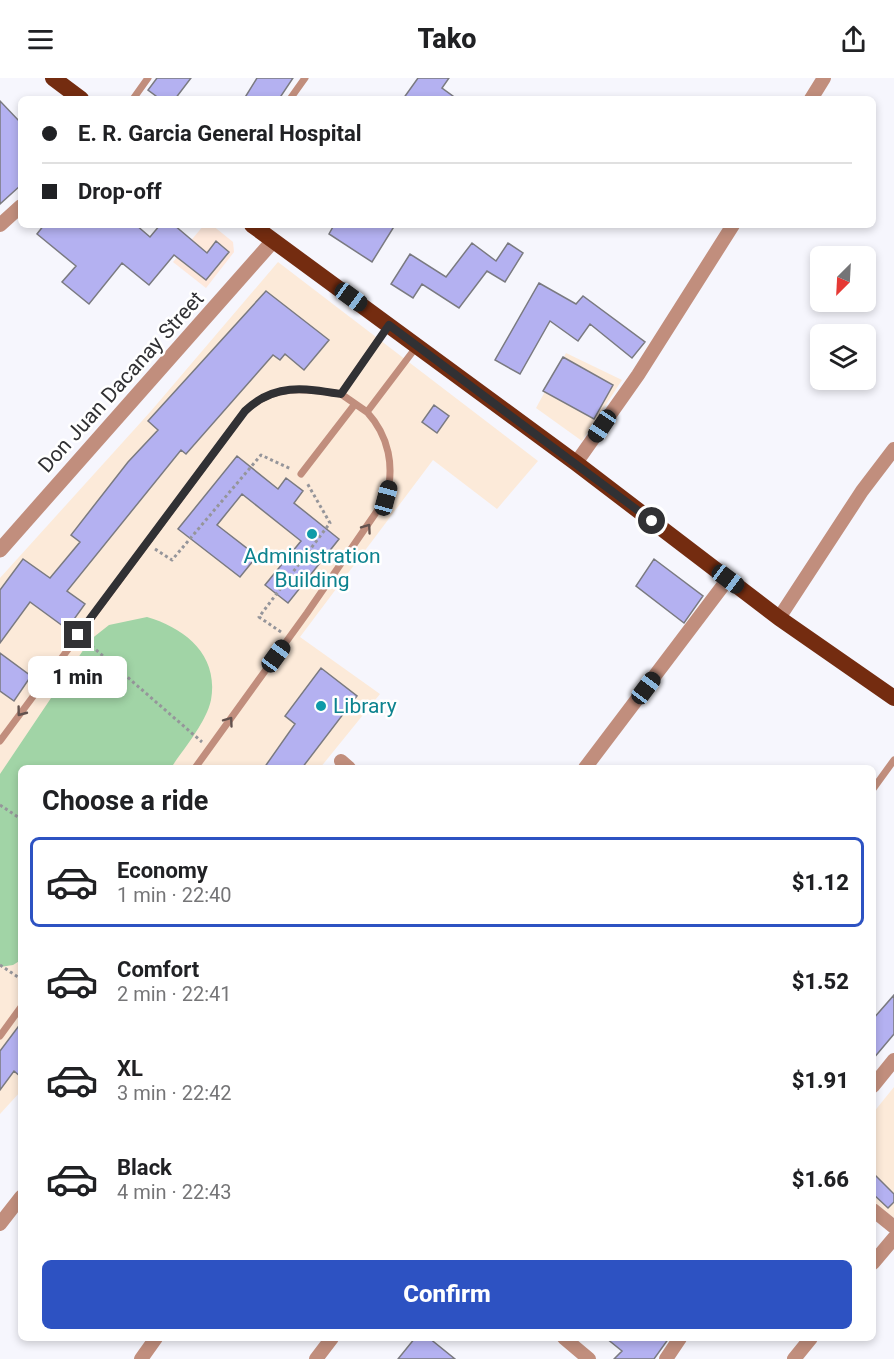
<!DOCTYPE html>
<html lang="en">
<head>
<meta charset="utf-8">
<style>
  body { margin:0; font-family:Roboto,sans-serif; background:#f2f2f2; color:#202124; height:100vh; display:flex; flex-direction:column; font-size:22px; white-space:nowrap }
  * { box-sizing:border-box; margin:0 }
  p { font-size:20px; color:#757577 }
  .icon { flex:none; width:33px; height:33px; fill:none; stroke:currentColor; stroke-width:2; stroke-linecap:round; stroke-linejoin:round }
  .map { position:relative; flex:1; overflow:hidden }
  .drawer { position:absolute; left:18px; top:687px; width:858px; height:576px; display:flex; flex-direction:column; background:#fff; border-radius:9px; box-shadow:0 3px 9px #0003 }
  .drawer>* { flex:none }
  .guide { position:absolute; left:18px; top:18px; width:858px; height:132px; border-radius:9px; box-shadow:0 3px 9px #0003; display:grid; align-content:center; height:132px; padding:0 24px; background:#fff }
  .needle { width:39px; rotate:204deg }
  .tools { position:absolute; left:810px; top:168px; display:grid; gap:12px }
  .tools a { display:grid; place-items:center; width:66px; height:66px; border-radius:9px; background:#fff; box-shadow:0 3px 9px #0003; font-size:30px }
  .end { position:absolute; width:27px; height:27px; margin:-14px; border:8px solid #313134; background:#fff; box-shadow:0 0 0 3px #fff }
  .from { border-radius:50% }
  .bubble { position:absolute; height:42px; border-radius:9px; background:#fff; box-shadow:0 3px 9px #0003; font-size:20px; font-weight:800; line-height:42px; text-align:center }
  .car { position:absolute; width:18px; height:36px; margin:-18px -9px; border-radius:8px; box-shadow:0 0 4px 2px #0007; background:linear-gradient(#222 24%,#8ab4d8 0 40%,#222 0 76%,#8ab4d8 0 86%,#222 0) }
  .guide b { display:flex; align-items:center; gap:21px; height:57px; font-size:22px }
  .guide b+b { border-top:2px solid #e0e0e0 }
  .guide i { width:15px; height:15px; background:#202124 }
  ul { padding:0; list-style:none }
  li { display:flex; align-items:center; gap:18px; height:90px; margin:0 12px 9px; padding:0 12px; border:3px solid transparent; border-radius:9px }
  li div { flex:1 }
  li b { display:block; font-size:22px }
  li em { font-style:normal; font-weight:800 }
  li.current { border-color:#2d52c2 }
  li>.icon { width:54px; height:54px; stroke-width:1.5 }
  h2 { padding:0 24px; font-size:27px; line-height:72px }
  .button { display:flex; gap:12px; margin-top:auto; padding:12px 24px }
  .button a { flex:1; height:69px; border-radius:9px; background:#2d52c2; color:#fff; font-size:24px; font-weight:800; line-height:69px; text-align:center }
  header { display:flex; justify-content:space-between; align-items:center; height:78px; padding:0 24px; background:#fff; font-size:27px; font-weight:800 }
  .map>svg:first-child { display:block }
</style>
</head>
<body>
<header><svg class="icon" aria-label="menu" viewBox="0 0 24 24"><path d="M4 6h16M4 12h16M4 18h16"/></svg>Tako<svg class="icon" aria-label="share" viewBox="0 0 24 24"><path d="M12 15V3M7 8l5-5 5 5M5 13v7h14v-7"/></svg></header>
<div class="map">
<svg width="894" height="1281" viewBox="0 0 894 1281">
  <rect width="100%" height="100%" fill="#f6f6fd"/>
  <path fill="#fee8db" d="M 204,147 L 212,147 L 233,164 L 234,174 L 206,210 L 173,184 Z"/>
  <path fill="#fcead9" d="M 278,184 L 538,383 L 497,431 L 433,382 L 300,559 L 380,616 L 320,690 L 21,690 L 21,1013 L 0,1036 L 0,500 L 151,333 Z
    M 566,275 L 622,302 L 582,363 L 536,330 Z
    M 894,1009 L 894,1140 L 873,1123 L 873,1035 Z"/>
  <path fill="#a1d4a6" d="M 147,539 C 185,550 219,577 211,622 C 206,645 184,670 171,690 L 21,690 L 21,882 L 13,887 L 0,889 L 0,696 L 90,562 L 109,547 Z"/>
  <path fill="#b4b1f1" stroke="#7a7a80" stroke-width="1.5" d="M 157,0 L 191,0 L 175,21 L 160,21 L 148,12 Z
    M 257,0 L 293,0 L 279,21 L 244,21 Z
    M 418,0 L 449,0 L 442,10 L 457,21 L 403,21 Z
    M 0,23 L 21,45 L 21,107 L 0,126 Z
    M 44,147 L 136,147 L 150,159 L 160,147 L 174,147 L 207,175 L 216,163 L 229,174 L 206,202 L 174,177 L 149,207 L 122,185 L 89,226 L 62,204 L 76,188 L 37,156 Z
    M 334,147 L 395,147 L 372,184 L 329,156 Z
    M 472,165 L 496,183 L 508,165 L 523,175 L 505,204 L 487,193 L 459,230 L 422,206 L 413,220 L 391,206 L 410,176 L 446,199 Z
    M 539,205 L 576,226 L 583,218 L 645,264 L 632,280 L 590,246 L 578,263 L 550,243 L 520,296 L 495,282 Z
    M 266,213 L 329,262 L 304,292 L 285,276 L 280,282 L 273,277 L 186,376 L 181,372 L 67,513 L 85,526 L 67,551 L 30,524 L 0,565 L 0,512 L 23,481 L 50,500 L 80,464 L 71,457 L 128,384 L 158,352 L 148,343 Z
    M 563,279 L 613,307 L 594,341 L 543,313 Z
    M 434,327 L 449,338 L 437,355 L 422,344 Z
    M 237,378 L 278,411 L 286,400 L 303,413 L 294,425 L 339,461 L 288,525 L 265,507 L 301,463 L 242,416 L 217,447 L 257,478 L 240,499 L 178,451 Z
    M 654,481 L 703,518 L 684,545 L 636,508 Z
    M 0,575 L 31,598 L 14,623 L 0,613 Z
    M 321,590 L 357,618 L 302,690 L 264,690 L 295,646 L 285,638 Z
    M 894,917 L 894,956 L 873,981 L 873,941 Z
    M 21,945 L 21,999 L 14,993 L 0,1012 L 0,973 Z
    M 873,1095 L 894,1116 L 894,1124 L 888,1130 L 873,1116 Z
    M 415,1260 L 429,1260 L 455,1281 L 398,1281 Z
    M 606,1260 L 669,1260 L 654,1281 L 614,1281 L 622,1273 Z"/>
  <g fill="none" stroke-linecap="round" stroke-linejoin="round">
    <path stroke="#95959a" stroke-width="3" stroke-dasharray="3 3" stroke-linecap="butt" d="M 155,471 L 172,482 L 261,377 L 291,391
      M 281,554 L 259,539 L 330,445 L 307,405
      M 87,564 L 202,664
      M 0,727 L 21,741
      M 0,887 L 21,901"/>
    <path stroke="#c18e7d" stroke-width="7" d="M 133,21 L 148,0
      M 290,21 L 305,0
      M 341,316 L 367,334
      M 301,396 L 355,326
      M 0,663 L 245,333 C 274,306 304,310 341,316 L 389,247
      M 195,690 L 307,535 L 386,420 C 395,389 389,358 367,334 L 417,268
      M 873,711 L 894,682
      M 0,958 L 21,929"/>
    <path stroke="#c18e7d" stroke-width="14" d="M 811,21 L 824,0
      M 0,147 L 21,128
      M 576,385 L 638,297 L 733,147
      M 779,540 L 862,413 L 894,371
      M 341,683 L 349,690
      M 585,690 L 728,501
      M 873,1008 L 894,982
      M 873,1132 L 894,1149
      M 0,1146 L 21,1119
      M 873,1185 L 894,1160
      M 564,1260 L 589,1281
      M 141,1281 L 156,1260
      M 316,1281 L 332,1260
      M 666,1281 L 680,1260
      M 794,1281 L 811,1260"/>
    <path stroke="#c18e7d" stroke-width="15" d="M 0,472 L 273,163"/>
    <path stroke="#742c10" stroke-width="16" d="M 53,0 L 81,21
      M 252,147 L 576,385 L 779,540 L 894,620"/>
  </g>
  <defs><path id="oneway-chevron" d="M-2-3.5L2.5 0L-2 3.5" fill="none" stroke-width="1.6" stroke-linecap="round" stroke-linejoin="round" transform="scale(1.5)"/></defs>
  <g stroke="#63524e">
    <use href="#oneway-chevron" transform="translate(367 450) rotate(-55)"/>
    <use href="#oneway-chevron" transform="translate(21 634) rotate(127)"/>
    <use href="#oneway-chevron" transform="translate(229 643) rotate(-54)"/>
  </g>
  <g fill="none" stroke-linecap="round" stroke-linejoin="round">
    <path stroke="#313134" stroke-width="8" d="M 78,557 L 245,333 C 274,305 304,310 341,316 L 389,247 L 652,443"/>
  </g>
  <g fill="#0f9aa8" stroke="#fff" stroke-width="2">
    <circle cx="312" cy="456" r="6"/>
    <circle cx="321" cy="628" r="6"/>
  </g>
  <g text-anchor="middle" stroke-width="5" stroke-linejoin="round" paint-order="stroke">
    <g font-size="21" fill="#313134" stroke="#fff">
      <text transform="translate(121 304) rotate(-48)" y="7">Don Juan Dacanay Street</text>
    </g>
    <g font-size="21" fill="#0d838f" stroke="#fff">
      <text x="312" y="485">Administration<tspan x="312" dy="24">Building</tspan></text>
      <text x="333" y="635" text-anchor="start">Library</text>
    </g>
  </g>
</svg>
<div class="tools">
<a><svg class="needle" viewBox="-14 -14 28 28"><path d="M0-13l5 13h-10z" fill="#e53935"/><path d="M0 13l5-13h-10z" fill="#757577"/></svg></a>
<a><svg class="icon" aria-label="layers" viewBox="0 0 24 24"><path d="M12 4l9 5-9 5-9-5zM3 14l9 5 9-5"/></svg></a>
</div>
<i class="end from" style="left:652px;top:443px"></i>
<i class="end" style="left:78px;top:557px"></i>
<div class="bubble" style="left:28px;top:578px;width:99px">1 min</div>
<i class="car" style="left:351px;top:219px;rotate:126deg"></i>
<i class="car" style="left:602px;top:348px;rotate:214deg"></i>
<i class="car" style="left:386px;top:420px;rotate:15deg"></i>
<i class="car" style="left:728px;top:501px;rotate:127deg"></i>
<i class="car" style="left:276px;top:578px;rotate:36deg"></i>
<i class="car" style="left:646px;top:610px;rotate:37deg"></i>
<div class="guide">
<b><i class="from"></i>E. R. Garcia General Hospital</b>
<b><i></i>Drop-off</b>
</div>
<section class="drawer">
<h2>Choose a ride</h2>
<ul>
<li class="current"><svg class="icon" aria-label="car" viewBox="0 0 24 24"><path d="M5 17H2v-5l4-1 3-4h7l3 4 3 1v5h-3M9 17h6M6 11h13"/><circle cx="7" cy="17" r="2"/><circle cx="17" cy="17" r="2"/></svg><div><b>Economy</b><p>1 min · 22:40</p></div><em>$1.12</em></li>
<li><svg class="icon" aria-label="car" viewBox="0 0 24 24"><path d="M5 17H2v-5l4-1 3-4h7l3 4 3 1v5h-3M9 17h6M6 11h13"/><circle cx="7" cy="17" r="2"/><circle cx="17" cy="17" r="2"/></svg><div><b>Comfort</b><p>2 min · 22:41</p></div><em>$1.52</em></li>
<li><svg class="icon" aria-label="car" viewBox="0 0 24 24"><path d="M5 17H2v-5l4-1 3-4h7l3 4 3 1v5h-3M9 17h6M6 11h13"/><circle cx="7" cy="17" r="2"/><circle cx="17" cy="17" r="2"/></svg><div><b>XL</b><p>3 min · 22:42</p></div><em>$1.91</em></li>
<li><svg class="icon" aria-label="car" viewBox="0 0 24 24"><path d="M5 17H2v-5l4-1 3-4h7l3 4 3 1v5h-3M9 17h6M6 11h13"/><circle cx="7" cy="17" r="2"/><circle cx="17" cy="17" r="2"/></svg><div><b>Black</b><p>4 min · 22:43</p></div><em>$1.66</em></li>
</ul>
<div class="button"><a>Confirm</a></div>
</section>
</div>
</body>
</html>
